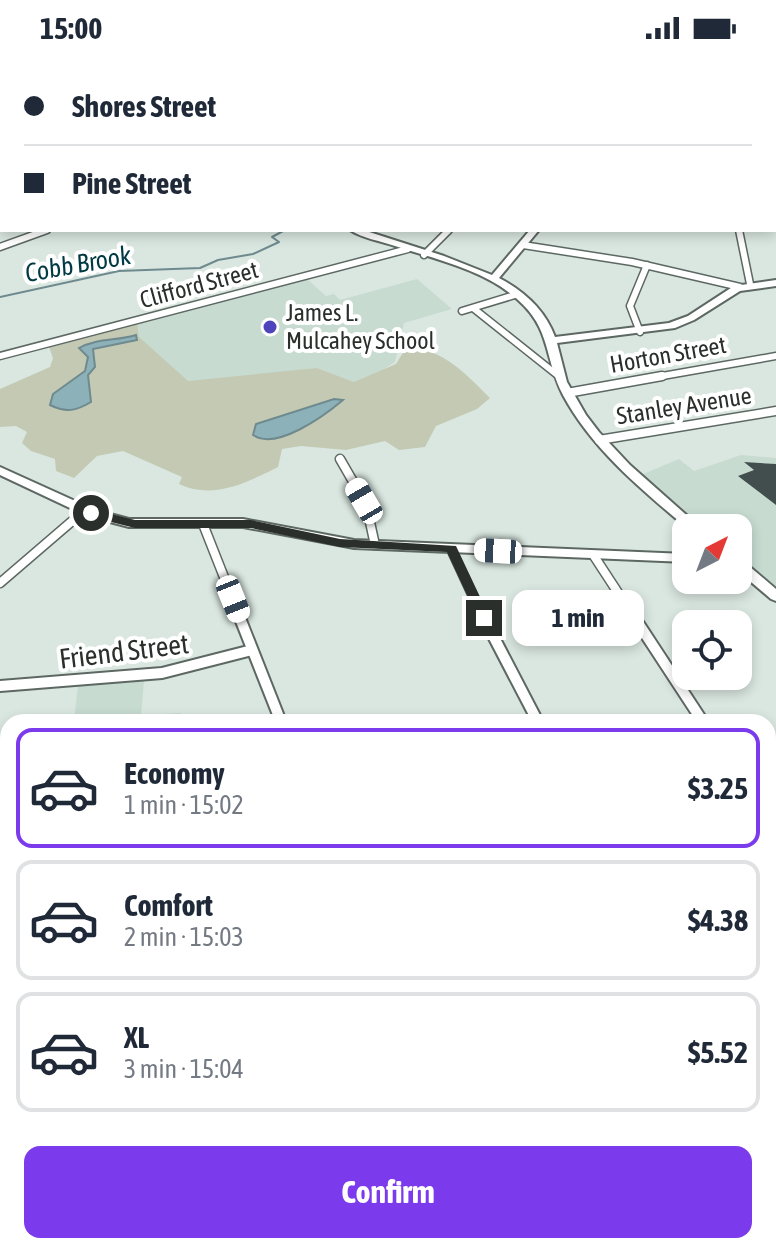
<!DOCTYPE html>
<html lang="en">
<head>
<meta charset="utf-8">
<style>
  body { margin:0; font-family:"Asap Condensed",sans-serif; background:#f6f6f7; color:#1f2937; height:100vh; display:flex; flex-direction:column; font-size:30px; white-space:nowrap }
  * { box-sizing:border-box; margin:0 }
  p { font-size:26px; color:#747a83 }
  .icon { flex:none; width:44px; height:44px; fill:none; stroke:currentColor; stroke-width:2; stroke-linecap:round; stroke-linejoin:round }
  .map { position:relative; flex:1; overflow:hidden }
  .panel { position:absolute; left:0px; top:658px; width:776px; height:540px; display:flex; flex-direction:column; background:#fff; border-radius:24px 24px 0 0; box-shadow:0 4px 12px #0003 }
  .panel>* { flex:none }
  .hud { position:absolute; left:0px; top:0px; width:776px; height:176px; box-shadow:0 4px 12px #0003; display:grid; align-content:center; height:176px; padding:0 24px; background:#fff }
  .needle { width:52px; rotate:42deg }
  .fabs { position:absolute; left:672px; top:458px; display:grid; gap:16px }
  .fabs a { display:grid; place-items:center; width:80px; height:80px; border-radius:16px; background:#fff; box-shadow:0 4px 12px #0003; font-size:40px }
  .end { position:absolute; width:36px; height:36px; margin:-18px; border:10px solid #2a2f2c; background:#fff; box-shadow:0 0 0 4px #fff }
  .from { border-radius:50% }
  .bubble { position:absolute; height:56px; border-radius:16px; background:#fff; box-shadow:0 4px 12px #0003; font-size:26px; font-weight:700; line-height:56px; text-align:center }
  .car { position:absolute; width:24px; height:48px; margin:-24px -12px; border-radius:10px; box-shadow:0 0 6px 2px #0007; background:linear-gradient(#fff 24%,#345 0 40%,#fff 0 76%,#345 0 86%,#fff 0) }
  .hud b { display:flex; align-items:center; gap:28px; height:76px; font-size:30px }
  .hud b+b { border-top:2px solid #e0e1e3 }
  .hud i { width:20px; height:20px; background:#1f2937 }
  ul { padding:14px 0 0; list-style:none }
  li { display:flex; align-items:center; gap:24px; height:120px; margin:0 16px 12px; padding:0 8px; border:4px solid #e0e1e3; border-radius:16px }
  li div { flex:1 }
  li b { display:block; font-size:30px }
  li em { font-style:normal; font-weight:700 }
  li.on { border-color:#7c3aed }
  li>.icon { width:72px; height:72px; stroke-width:1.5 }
  .action { display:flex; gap:16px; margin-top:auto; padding:16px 24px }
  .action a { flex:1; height:92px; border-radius:16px; background:#7c3aed; color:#fff; font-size:32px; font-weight:700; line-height:92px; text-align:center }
  .status { display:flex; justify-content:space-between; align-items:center; height:56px; padding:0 40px; background:#fff; direction:ltr }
  .status svg { height:22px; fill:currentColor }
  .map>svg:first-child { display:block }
</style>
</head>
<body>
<div class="status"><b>15:00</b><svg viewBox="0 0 49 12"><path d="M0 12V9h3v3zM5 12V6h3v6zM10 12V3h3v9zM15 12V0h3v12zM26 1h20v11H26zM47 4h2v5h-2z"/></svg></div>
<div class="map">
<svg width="776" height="1198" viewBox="0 0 776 1198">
  <rect width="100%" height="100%" fill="#dae7e0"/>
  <path fill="#c7dbd1" d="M 307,223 L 326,240 L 334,238 L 340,244 L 417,223 L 452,253 L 404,267 L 395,306 L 378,317 L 354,326 L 317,312 L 260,320 L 188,325 L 140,289 L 137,266 Z
    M 741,399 L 776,402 L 776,530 L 738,499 L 738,472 L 705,472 L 641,419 L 679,403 L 694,415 Z
    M 144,625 L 141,659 L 181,657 L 184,666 L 74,666 L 78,629 Z"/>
  <path fill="#c3c9b2" d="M 137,266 L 139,281 L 188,325 L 317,312 L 354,326 L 396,308 L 406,292 C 442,291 467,319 490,342 L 477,353 L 436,370 L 425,391 L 399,394 L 385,385 L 346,394 L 301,390 L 282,393 L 278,411 C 246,427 213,444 179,428 L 182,421 L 123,395 L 97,400 L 74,422 L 56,415 L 55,403 L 31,395 L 22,387 L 27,376 L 16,370 L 0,371 L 0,333 L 50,311 L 53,302 L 49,291 Z"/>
  <path fill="#8cb1b9" stroke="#6f8a8f" stroke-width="2" d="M 136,279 L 137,284 L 93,293 L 95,311 L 88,319 L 91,346 C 76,355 66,357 50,349 L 53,338 L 85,315 L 88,301 L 79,292 C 97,282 117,285 136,279 Z
    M 334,343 L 343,344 C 324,360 276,395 253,379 L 256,368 Z"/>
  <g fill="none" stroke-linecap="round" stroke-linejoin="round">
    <path stroke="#6f8a8f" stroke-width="2" d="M 0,241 L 119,215 L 200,212 L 218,204 L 253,198 L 279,186 L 272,181 L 285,174"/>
  </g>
  <path fill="#424e4d" d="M 744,406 L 776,408 L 776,449 L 738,420 L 754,414 Z"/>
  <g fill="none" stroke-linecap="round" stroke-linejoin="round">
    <defs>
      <path id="street-far4" d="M 127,1 L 138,2
        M 183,1 L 197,2"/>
      <path id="street-far3" d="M 739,174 L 750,228
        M 523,189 L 632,206 L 740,231
        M 0,191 L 47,174
        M 424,199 L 449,174
        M 473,252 L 561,322
        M 462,255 L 518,238
        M 640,276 L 630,250 L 647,209
        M 0,300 L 408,193
        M 651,322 L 776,300"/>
      <path id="street-far2" d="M 567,337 L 662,320
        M 599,384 L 776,355
        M 340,403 L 366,448 L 375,489
        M 203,468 L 235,549
        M 451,493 L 477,549
        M 594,500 L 626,549
        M 0,527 L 85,454"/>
      <path id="street-far1" d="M 234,547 L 281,666
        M 476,547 L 538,666
        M 625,547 L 703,666
        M 0,630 L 162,617 L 252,594
        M 0,745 L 8,744
        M 768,765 L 776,777"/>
      <path id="street" d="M 768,841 L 776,839
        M 555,1190 L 555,1198
        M 199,1198 L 201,1190"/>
      <path id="secondary" d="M 617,0 L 623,0 L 623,2 L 617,2 Z
        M 350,174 L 363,174 L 444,200 L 492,219 L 530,174 L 539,174 L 499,222 C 524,235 545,254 555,281 L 669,267 L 688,260 L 734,230 L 776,224 L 776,230 L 740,235 L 694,264 L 675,272 L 557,287 L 567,326 L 586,359 L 599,376 L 630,409 L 701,472 L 687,472 C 641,433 592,393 563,339 C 544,303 552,273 517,243 C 485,214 435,203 395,190 C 380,185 362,182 350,174 Z
        M 0,411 L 95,454 L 129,463 L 243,463 L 354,484 L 686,498 L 686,506 L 354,492 L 243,471 L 129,471 L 87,460 L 0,419 Z
        M 738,504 L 743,505 L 776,533 L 776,545 L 771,543 L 738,515 Z
        M 0,852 L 8,857 L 8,879 L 0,874 Z
        M 0,1037 L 8,1037 L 8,1057 L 0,1057 Z
        M 768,1051 L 776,1052 L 776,1072 L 768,1071 Z"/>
    </defs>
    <use href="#street-far4" stroke="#5d6863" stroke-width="7"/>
    <use href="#street-far3" stroke="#5d6863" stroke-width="9"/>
    <use href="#street-far2" stroke="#5d6863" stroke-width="11"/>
    <use href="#street-far1" stroke="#5d6863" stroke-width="14"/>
    <use href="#street" stroke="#5d6863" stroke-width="16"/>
    <use href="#secondary" stroke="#5d6863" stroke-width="4"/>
    <use href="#street-far4" stroke="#fff" stroke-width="5"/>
    <use href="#street-far3" stroke="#fff" stroke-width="6"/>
    <use href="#street-far2" stroke="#fff" stroke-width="8"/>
    <use href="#street-far1" stroke="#fff" stroke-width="10"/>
    <use href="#street" stroke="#fff" stroke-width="12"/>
    <use href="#secondary" fill="#fff" fill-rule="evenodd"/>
    <defs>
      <path id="rail" d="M 774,117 L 776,124"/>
    </defs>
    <use href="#rail" stroke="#78817c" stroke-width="4"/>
    <use href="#rail" stroke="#fff" stroke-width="2" stroke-dasharray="5" stroke-linecap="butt"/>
  </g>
  <path fill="#2a2f2c" d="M 91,453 L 135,464 L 251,464 L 340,483 L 456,490 L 490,562 L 488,565 L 479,565 L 447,496 L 340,491 L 251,472 L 135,472 L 87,460 L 87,454 Z"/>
  <circle fill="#4e45bc" stroke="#fff" stroke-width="3" cx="270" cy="271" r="8"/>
  <g text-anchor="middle" stroke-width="8" stroke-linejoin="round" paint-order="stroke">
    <g font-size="24" fill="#2a2f2c" stroke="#fff">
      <text transform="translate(199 229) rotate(-15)" y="8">Clifford Street</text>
      <text transform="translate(668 299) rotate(-10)" y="8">Horton Street</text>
      <text transform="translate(684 350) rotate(-9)" y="8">Stanley Avenue</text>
    </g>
    <g font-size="24" fill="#2a2f2c" stroke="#fff" text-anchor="start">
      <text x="286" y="265">James L.<tspan x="286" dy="28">Mulcahey School</tspan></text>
    </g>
    <g font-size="26" font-style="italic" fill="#003a43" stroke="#fff">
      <text transform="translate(78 208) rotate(-10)" y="9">Cobb Brook</text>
    </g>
    <g font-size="28" fill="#2a2f2c" stroke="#fff">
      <text transform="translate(124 595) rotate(-7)" y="10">Friend Street</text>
    </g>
  </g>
</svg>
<div class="fabs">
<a><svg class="needle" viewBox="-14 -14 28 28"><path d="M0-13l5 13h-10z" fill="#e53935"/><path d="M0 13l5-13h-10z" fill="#747a83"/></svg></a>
<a><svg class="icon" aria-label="locate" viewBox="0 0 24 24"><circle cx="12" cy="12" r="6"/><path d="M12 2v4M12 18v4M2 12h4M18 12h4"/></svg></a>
</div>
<i class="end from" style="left:91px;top:457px"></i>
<i class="end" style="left:484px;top:562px"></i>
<div class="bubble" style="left:512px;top:534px;width:132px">1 min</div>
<i class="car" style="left:364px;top:445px;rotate:330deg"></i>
<i class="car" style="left:498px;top:495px;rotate:273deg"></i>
<i class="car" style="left:233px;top:543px;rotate:158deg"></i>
<div class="hud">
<b><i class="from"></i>Shores Street</b>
<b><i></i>Pine Street</b>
</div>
<section class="panel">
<ul>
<li class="on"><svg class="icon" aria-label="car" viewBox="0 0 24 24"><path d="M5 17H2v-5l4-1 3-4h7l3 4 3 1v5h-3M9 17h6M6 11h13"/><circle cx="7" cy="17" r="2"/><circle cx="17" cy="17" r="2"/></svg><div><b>Economy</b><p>1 min · 15:02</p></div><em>$3.25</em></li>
<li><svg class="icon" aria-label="car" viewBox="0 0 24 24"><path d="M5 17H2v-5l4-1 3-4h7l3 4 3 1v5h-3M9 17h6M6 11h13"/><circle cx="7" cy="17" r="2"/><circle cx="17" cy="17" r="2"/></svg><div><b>Comfort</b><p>2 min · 15:03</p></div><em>$4.38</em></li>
<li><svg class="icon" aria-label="car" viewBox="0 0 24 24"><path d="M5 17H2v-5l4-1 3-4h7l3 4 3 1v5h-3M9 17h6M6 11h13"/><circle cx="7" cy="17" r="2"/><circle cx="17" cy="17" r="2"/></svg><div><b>XL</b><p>3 min · 15:04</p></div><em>$5.52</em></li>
</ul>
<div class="action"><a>Confirm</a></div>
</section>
</div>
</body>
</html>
